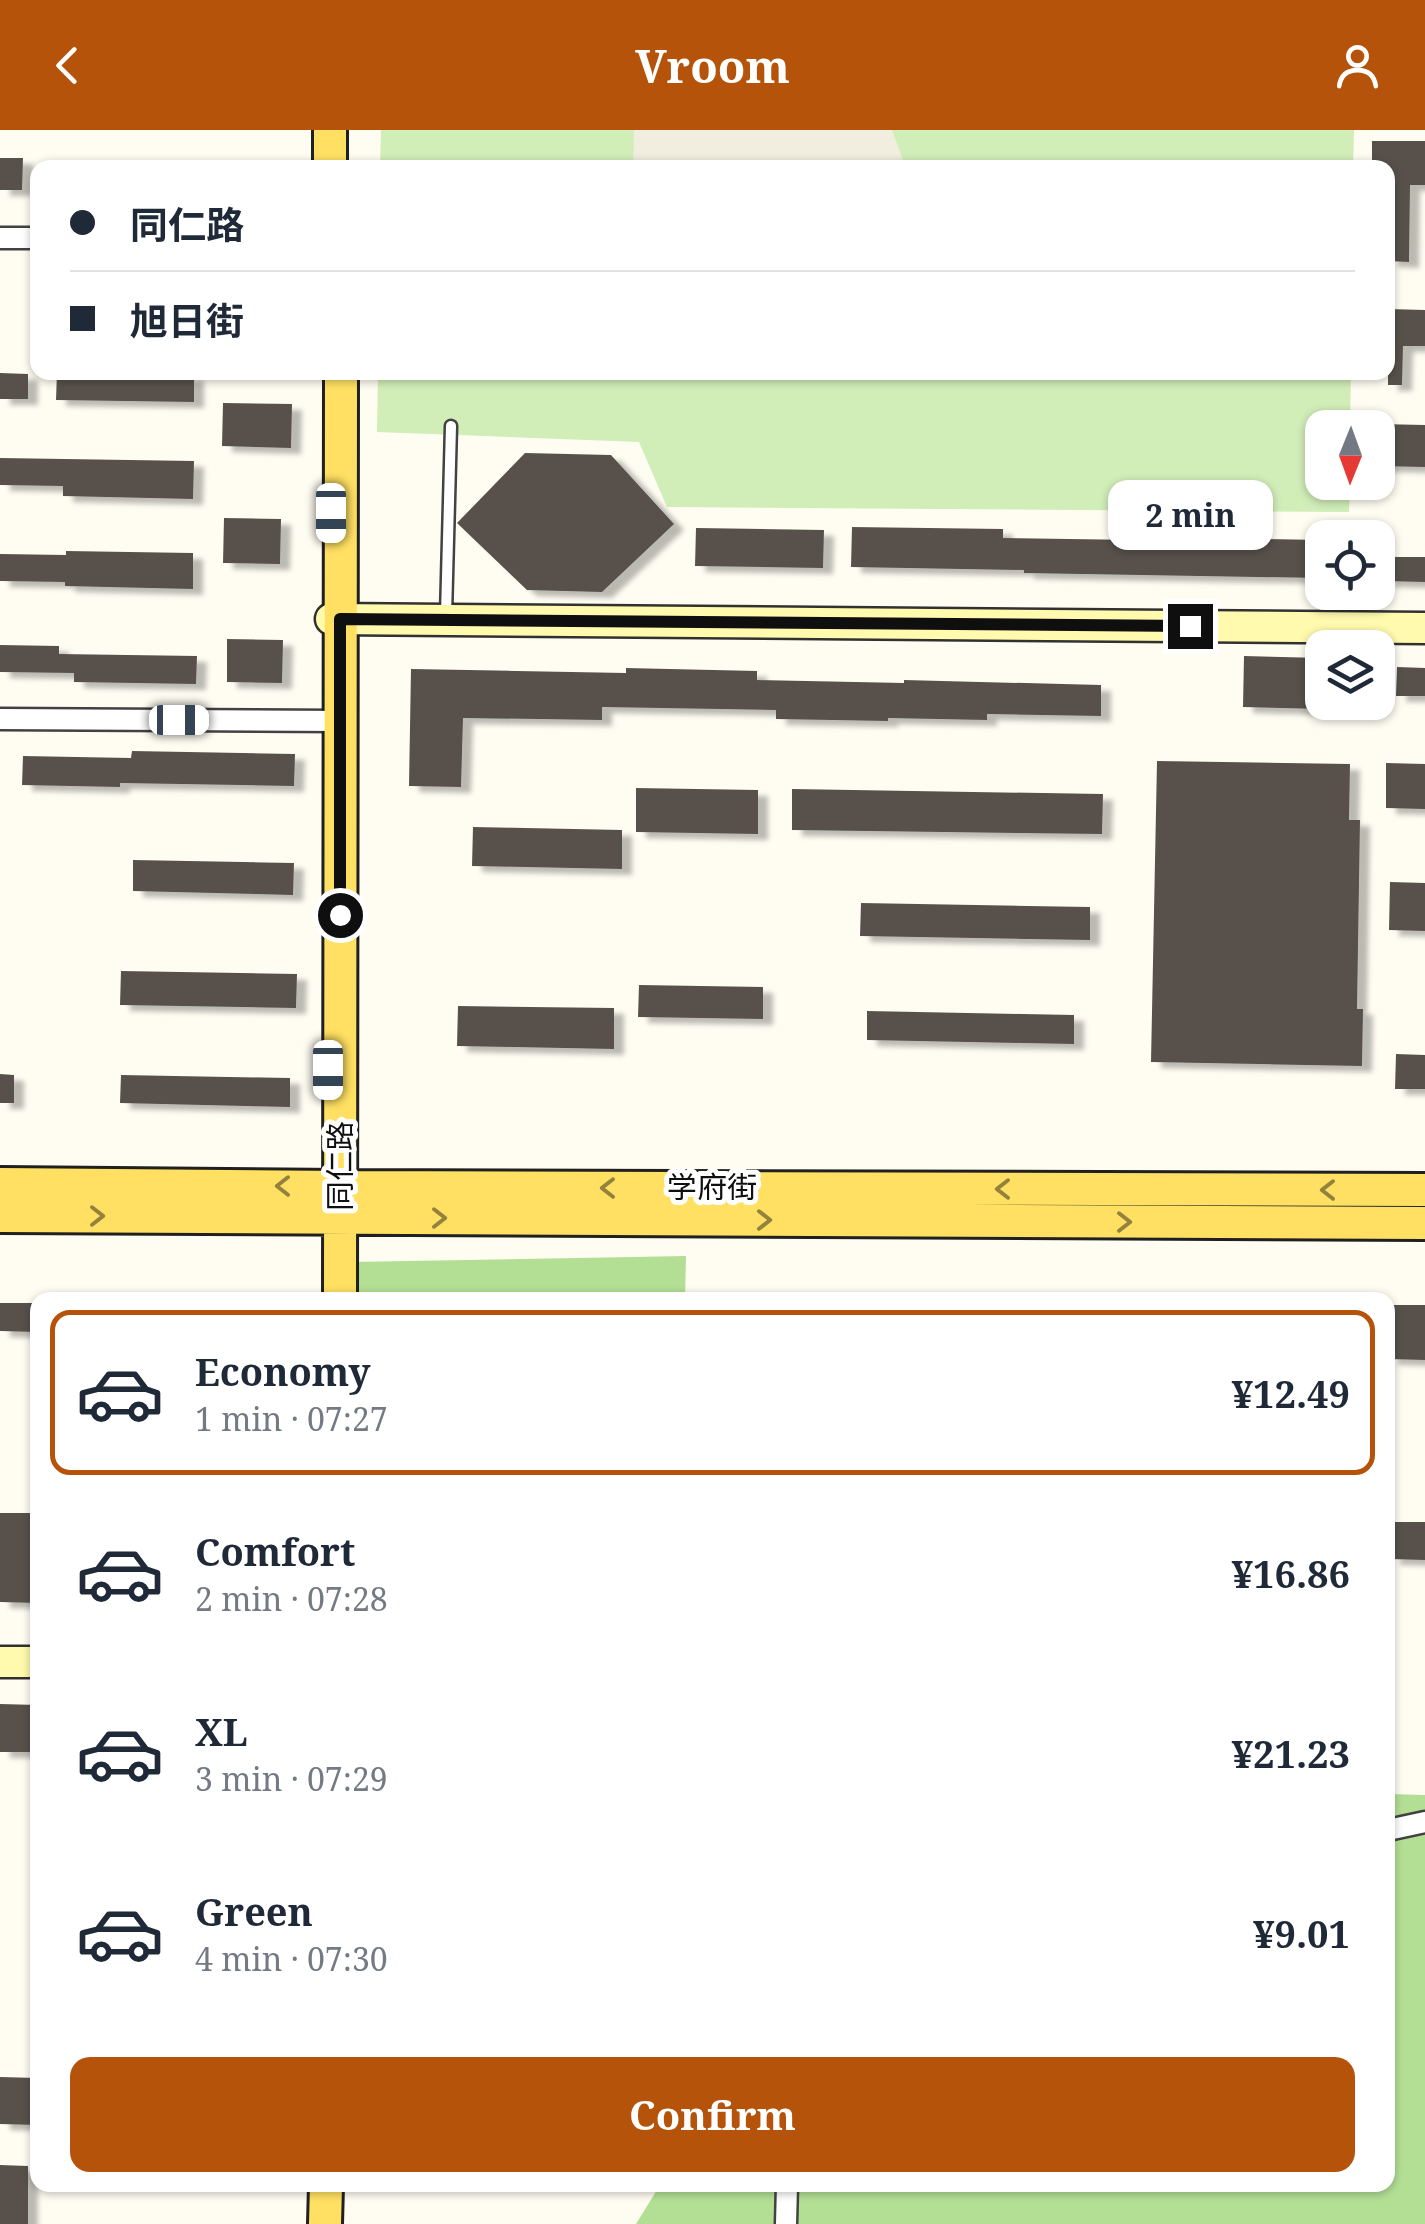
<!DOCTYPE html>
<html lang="en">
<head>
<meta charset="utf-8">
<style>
  body { margin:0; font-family:"Noto Serif","Noto Sans SC",serif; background:#f2f2f3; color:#1f2937; height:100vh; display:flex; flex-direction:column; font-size:38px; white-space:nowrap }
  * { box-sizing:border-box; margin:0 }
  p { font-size:32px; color:#747a83 }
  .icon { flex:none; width:55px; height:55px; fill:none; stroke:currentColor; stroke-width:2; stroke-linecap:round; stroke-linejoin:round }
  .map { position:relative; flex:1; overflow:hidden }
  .panel { position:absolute; left:30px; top:1162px; width:1365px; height:900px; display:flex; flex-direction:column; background:#fff; border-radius:20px; box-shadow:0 2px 8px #0004 }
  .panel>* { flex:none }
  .hud { position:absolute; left:30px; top:30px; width:1365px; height:220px; border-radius:20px; box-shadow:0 2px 8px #0004; display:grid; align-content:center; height:220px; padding:0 40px; background:#fff }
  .needle { width:65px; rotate:181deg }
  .controls { position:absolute; left:1305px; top:280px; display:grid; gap:20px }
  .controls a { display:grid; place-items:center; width:90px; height:90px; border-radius:20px; background:#fff; box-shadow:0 2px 8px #0004; font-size:50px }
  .end { position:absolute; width:45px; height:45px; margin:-22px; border:12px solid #0f0f0f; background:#fff; box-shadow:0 0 0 5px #fff }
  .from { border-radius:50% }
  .bubble { position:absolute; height:70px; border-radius:20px; background:#fff; box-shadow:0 2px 8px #0004; font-size:32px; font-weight:700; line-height:70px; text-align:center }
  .car { position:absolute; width:30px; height:60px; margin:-30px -15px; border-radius:12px; box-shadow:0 0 8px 2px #0007; background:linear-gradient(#fff 24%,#345 0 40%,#fff 0 76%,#345 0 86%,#fff 0) }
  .hud b { display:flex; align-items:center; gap:35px; height:95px; font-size:38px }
  .hud b+b { border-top:2px solid #e0e1e3 }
  .hud i { width:25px; height:25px; background:#1f2937 }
  ul { padding:18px 0 0; list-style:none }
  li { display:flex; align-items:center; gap:30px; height:165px; margin:0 20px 15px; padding:0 20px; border:5px solid transparent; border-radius:20px }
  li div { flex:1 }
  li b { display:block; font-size:38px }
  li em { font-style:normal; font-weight:700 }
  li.selected { border-color:#b45309 }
  li>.icon { width:90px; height:90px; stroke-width:1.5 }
  .action { display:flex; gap:20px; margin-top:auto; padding:20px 40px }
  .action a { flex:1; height:115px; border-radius:20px; background:#b45309; color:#fff; font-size:40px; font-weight:700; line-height:115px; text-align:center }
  header { display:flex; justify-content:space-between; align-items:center; height:130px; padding:0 40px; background:#b45309; color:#fff; font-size:45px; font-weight:700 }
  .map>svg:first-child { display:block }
</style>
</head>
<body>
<header><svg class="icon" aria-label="back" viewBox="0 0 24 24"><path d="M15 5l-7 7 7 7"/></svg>Vroom<svg class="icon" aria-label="person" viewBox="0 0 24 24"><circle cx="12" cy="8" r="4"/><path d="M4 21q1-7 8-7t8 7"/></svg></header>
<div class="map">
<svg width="1425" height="2094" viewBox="0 0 1425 2094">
  <defs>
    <filter id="shadow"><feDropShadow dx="10" dy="6" stdDeviation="2.5" flood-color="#0004"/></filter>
  </defs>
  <rect width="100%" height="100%" fill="#fffdf2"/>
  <path fill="#d1edb8" d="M 381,0 L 1354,0 L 1353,38 L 380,38 Z
    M 378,243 L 1351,243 L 1350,297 L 1322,298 L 1322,352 L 1350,353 L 1349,382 L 667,377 L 639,312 L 377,302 Z"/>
  <path fill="#b3df95" d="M 686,1126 L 685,1170 L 349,1170 L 349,1132 Z
    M 1388,1664 L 1425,1665 L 1425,2094 L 636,2094 L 660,2055 L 1388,2055 Z"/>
  <path fill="#f1eddf" d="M 634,0 L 892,0 L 903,30 L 903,37 L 633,37 Z"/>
  <path fill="#59514b" filter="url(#shadow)" d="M 1372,11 L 1425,11 L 1425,55 L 1410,55 L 1409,132 L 1388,131 L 1388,38 L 1372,38 Z
    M 0,28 L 23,28 L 22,60 L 0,60 Z
    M 1388,179 L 1425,180 L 1425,216 L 1403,216 L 1402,255 L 1388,255 Z
    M 57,242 L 194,245 L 194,272 L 56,270 Z
    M 0,243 L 28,244 L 28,269 L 0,269 Z
    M 223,273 L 292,274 L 291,318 L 222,316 Z
    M 1378,294 L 1425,295 L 1425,337 L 1378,336 Z
    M 525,323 L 611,325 L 674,394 L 602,462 L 527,460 L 457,393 Z
    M 0,328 L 194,331 L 193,369 L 63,366 L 63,356 L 0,355 Z
    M 224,388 L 281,389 L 280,434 L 223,433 Z
    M 852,397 L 1003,399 L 1003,408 L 1202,411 L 1202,408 L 1322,410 L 1322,448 L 1024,443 L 1024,440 L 851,437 Z
    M 696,398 L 824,400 L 823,438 L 695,436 Z
    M 66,421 L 193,423 L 193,459 L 65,456 L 65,452 L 0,451 L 0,424 L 66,425 Z
    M 1385,427 L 1425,427 L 1425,452 L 1384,451 Z
    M 227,509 L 283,510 L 282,553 L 227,552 Z
    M 0,515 L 59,516 L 59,524 L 197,526 L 196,554 L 74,552 L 74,543 L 0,542 Z
    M 1244,526 L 1322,528 L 1322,579 L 1243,577 Z
    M 1397,537 L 1425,538 L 1425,566 L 1396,566 Z
    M 626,538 L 757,541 L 757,550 L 904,553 L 904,550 L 1101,555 L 1101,586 L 987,584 L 987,590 L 888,588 L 888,591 L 776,589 L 776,580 L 602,577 L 602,590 L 463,588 L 461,657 L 409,656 L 411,539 L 626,543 Z
    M 132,621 L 295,624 L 294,656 L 120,653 L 120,657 L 22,655 L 23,626 L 131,628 Z
    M 1157,631 L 1350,634 L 1349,690 L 1360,690 L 1357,879 L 1363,879 L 1362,936 L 1151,932 Z
    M 1386,633 L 1425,634 L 1425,679 L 1386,678 Z
    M 636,658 L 758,660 L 758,704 L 636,702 Z
    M 792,659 L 1103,664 L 1102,704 L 792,700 Z
    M 473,697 L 622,700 L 622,739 L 472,736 Z
    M 133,730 L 294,733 L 293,765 L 133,761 Z
    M 1390,752 L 1425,753 L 1425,801 L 1389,800 Z
    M 861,773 L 1090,777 L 1090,810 L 860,806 Z
    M 121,841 L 297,844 L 296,878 L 120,875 Z
    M 639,855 L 763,857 L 763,889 L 638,887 Z
    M 458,876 L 614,878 L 614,919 L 457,916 Z
    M 867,881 L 1074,885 L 1074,914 L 867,910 Z
    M 1396,924 L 1425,925 L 1425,959 L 1395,959 Z
    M 0,944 L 14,945 L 14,973 L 0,973 Z
    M 121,945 L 290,948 L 290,977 L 120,973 Z
    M 0,1173 L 38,1173 L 38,1202 L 0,1201 Z
    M 1388,1175 L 1425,1175 L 1425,1230 L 1388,1229 Z
    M 0,1383 L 38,1383 L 38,1473 L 0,1472 Z
    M 1391,1392 L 1425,1392 L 1425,1430 L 1390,1429 Z
    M 0,1574 L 38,1575 L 38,1622 L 0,1622 Z
    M 0,1947 L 38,1948 L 38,1995 L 0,1994 Z
    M 0,2035 L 28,2036 L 28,2094 L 0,2094 Z"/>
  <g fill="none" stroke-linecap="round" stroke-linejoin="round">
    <defs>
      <path id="lane" d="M 446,485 L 451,296"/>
      <path id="street" d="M 0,108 L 38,108
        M 0,589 L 339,591
        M 1388,1700 L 1425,1692
        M 786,2094 L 787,2055"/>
      <path id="secondary" d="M 331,489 L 1425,498
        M 0,1532 L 38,1532"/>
      <path id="primary" d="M 330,0 L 330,38
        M 0,1054 L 341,1057 L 1425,1060
        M 0,1086 L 1425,1093
        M 340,1170 L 341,242
        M 325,2094 L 326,2055"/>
    </defs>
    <use href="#lane" stroke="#424242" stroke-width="15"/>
    <use href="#street" stroke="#424242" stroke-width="25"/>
    <use href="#secondary" stroke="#313131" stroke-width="35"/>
    <use href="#primary" stroke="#202020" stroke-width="38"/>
    <use href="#lane" stroke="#fff" stroke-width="10"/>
    <use href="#street" stroke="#fff" stroke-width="20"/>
    <use href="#secondary" stroke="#fffaad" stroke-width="30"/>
    <use href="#primary" stroke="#ffe062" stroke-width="32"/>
  </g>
  <defs><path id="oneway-chevron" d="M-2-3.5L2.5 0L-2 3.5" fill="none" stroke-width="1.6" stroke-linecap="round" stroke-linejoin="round" transform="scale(2.5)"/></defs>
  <g stroke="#93823d">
    <use href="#oneway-chevron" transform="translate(283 1056) rotate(-180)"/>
    <use href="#oneway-chevron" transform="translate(608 1058) rotate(-180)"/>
    <use href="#oneway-chevron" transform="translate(1003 1059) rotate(-180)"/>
    <use href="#oneway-chevron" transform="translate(1328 1060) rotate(-180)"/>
    <use href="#oneway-chevron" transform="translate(97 1086)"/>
    <use href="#oneway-chevron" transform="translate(439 1088)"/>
    <use href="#oneway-chevron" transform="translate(764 1090)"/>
    <use href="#oneway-chevron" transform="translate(1124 1092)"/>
  </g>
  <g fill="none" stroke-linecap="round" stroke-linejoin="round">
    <path stroke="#0f0f0f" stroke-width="12" d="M 340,785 L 340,489 L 1190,496"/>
  </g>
  <g text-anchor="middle" stroke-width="10" stroke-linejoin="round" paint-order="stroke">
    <g font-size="30" fill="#0f0f0f" stroke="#fff">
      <text transform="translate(341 1036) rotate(-90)" y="10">同仁路</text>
      <text x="712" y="1068">学府街</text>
    </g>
  </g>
</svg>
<div class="controls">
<a><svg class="needle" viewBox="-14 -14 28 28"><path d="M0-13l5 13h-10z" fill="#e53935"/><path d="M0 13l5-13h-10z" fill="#747a83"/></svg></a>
<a><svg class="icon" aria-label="locate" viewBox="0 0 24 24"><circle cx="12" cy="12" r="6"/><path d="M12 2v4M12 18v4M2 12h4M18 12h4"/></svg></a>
<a><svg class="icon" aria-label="layers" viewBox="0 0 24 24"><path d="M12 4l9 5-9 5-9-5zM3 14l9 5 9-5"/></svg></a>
</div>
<i class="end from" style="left:340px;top:785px"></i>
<i class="end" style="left:1190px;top:496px"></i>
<div class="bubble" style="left:1108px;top:350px;width:165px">2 min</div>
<i class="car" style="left:331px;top:383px;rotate:180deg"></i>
<i class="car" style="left:179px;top:590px;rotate:90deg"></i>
<i class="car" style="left:328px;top:940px;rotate:180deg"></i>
<div class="hud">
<b><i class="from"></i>同仁路</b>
<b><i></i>旭日街</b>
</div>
<section class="panel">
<ul>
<li class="selected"><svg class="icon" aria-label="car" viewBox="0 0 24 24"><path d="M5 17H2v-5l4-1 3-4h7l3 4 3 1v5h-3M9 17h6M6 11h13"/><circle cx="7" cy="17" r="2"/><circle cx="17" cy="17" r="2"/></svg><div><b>Economy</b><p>1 min · 07:27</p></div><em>¥12.49</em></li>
<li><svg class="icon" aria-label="car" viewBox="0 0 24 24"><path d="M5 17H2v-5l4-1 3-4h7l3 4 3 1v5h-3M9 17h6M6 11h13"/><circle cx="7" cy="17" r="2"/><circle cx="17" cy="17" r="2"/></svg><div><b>Comfort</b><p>2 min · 07:28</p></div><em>¥16.86</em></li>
<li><svg class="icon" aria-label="car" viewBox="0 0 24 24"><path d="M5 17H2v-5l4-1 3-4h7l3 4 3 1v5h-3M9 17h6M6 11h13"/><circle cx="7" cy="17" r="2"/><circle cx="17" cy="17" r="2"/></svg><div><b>XL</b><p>3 min · 07:29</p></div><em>¥21.23</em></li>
<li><svg class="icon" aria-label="car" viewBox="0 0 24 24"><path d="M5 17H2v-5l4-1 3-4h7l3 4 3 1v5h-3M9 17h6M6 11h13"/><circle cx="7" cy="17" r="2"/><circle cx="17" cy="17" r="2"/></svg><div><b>Green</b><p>4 min · 07:30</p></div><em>¥9.01</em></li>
</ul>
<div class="action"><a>Confirm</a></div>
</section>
</div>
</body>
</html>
